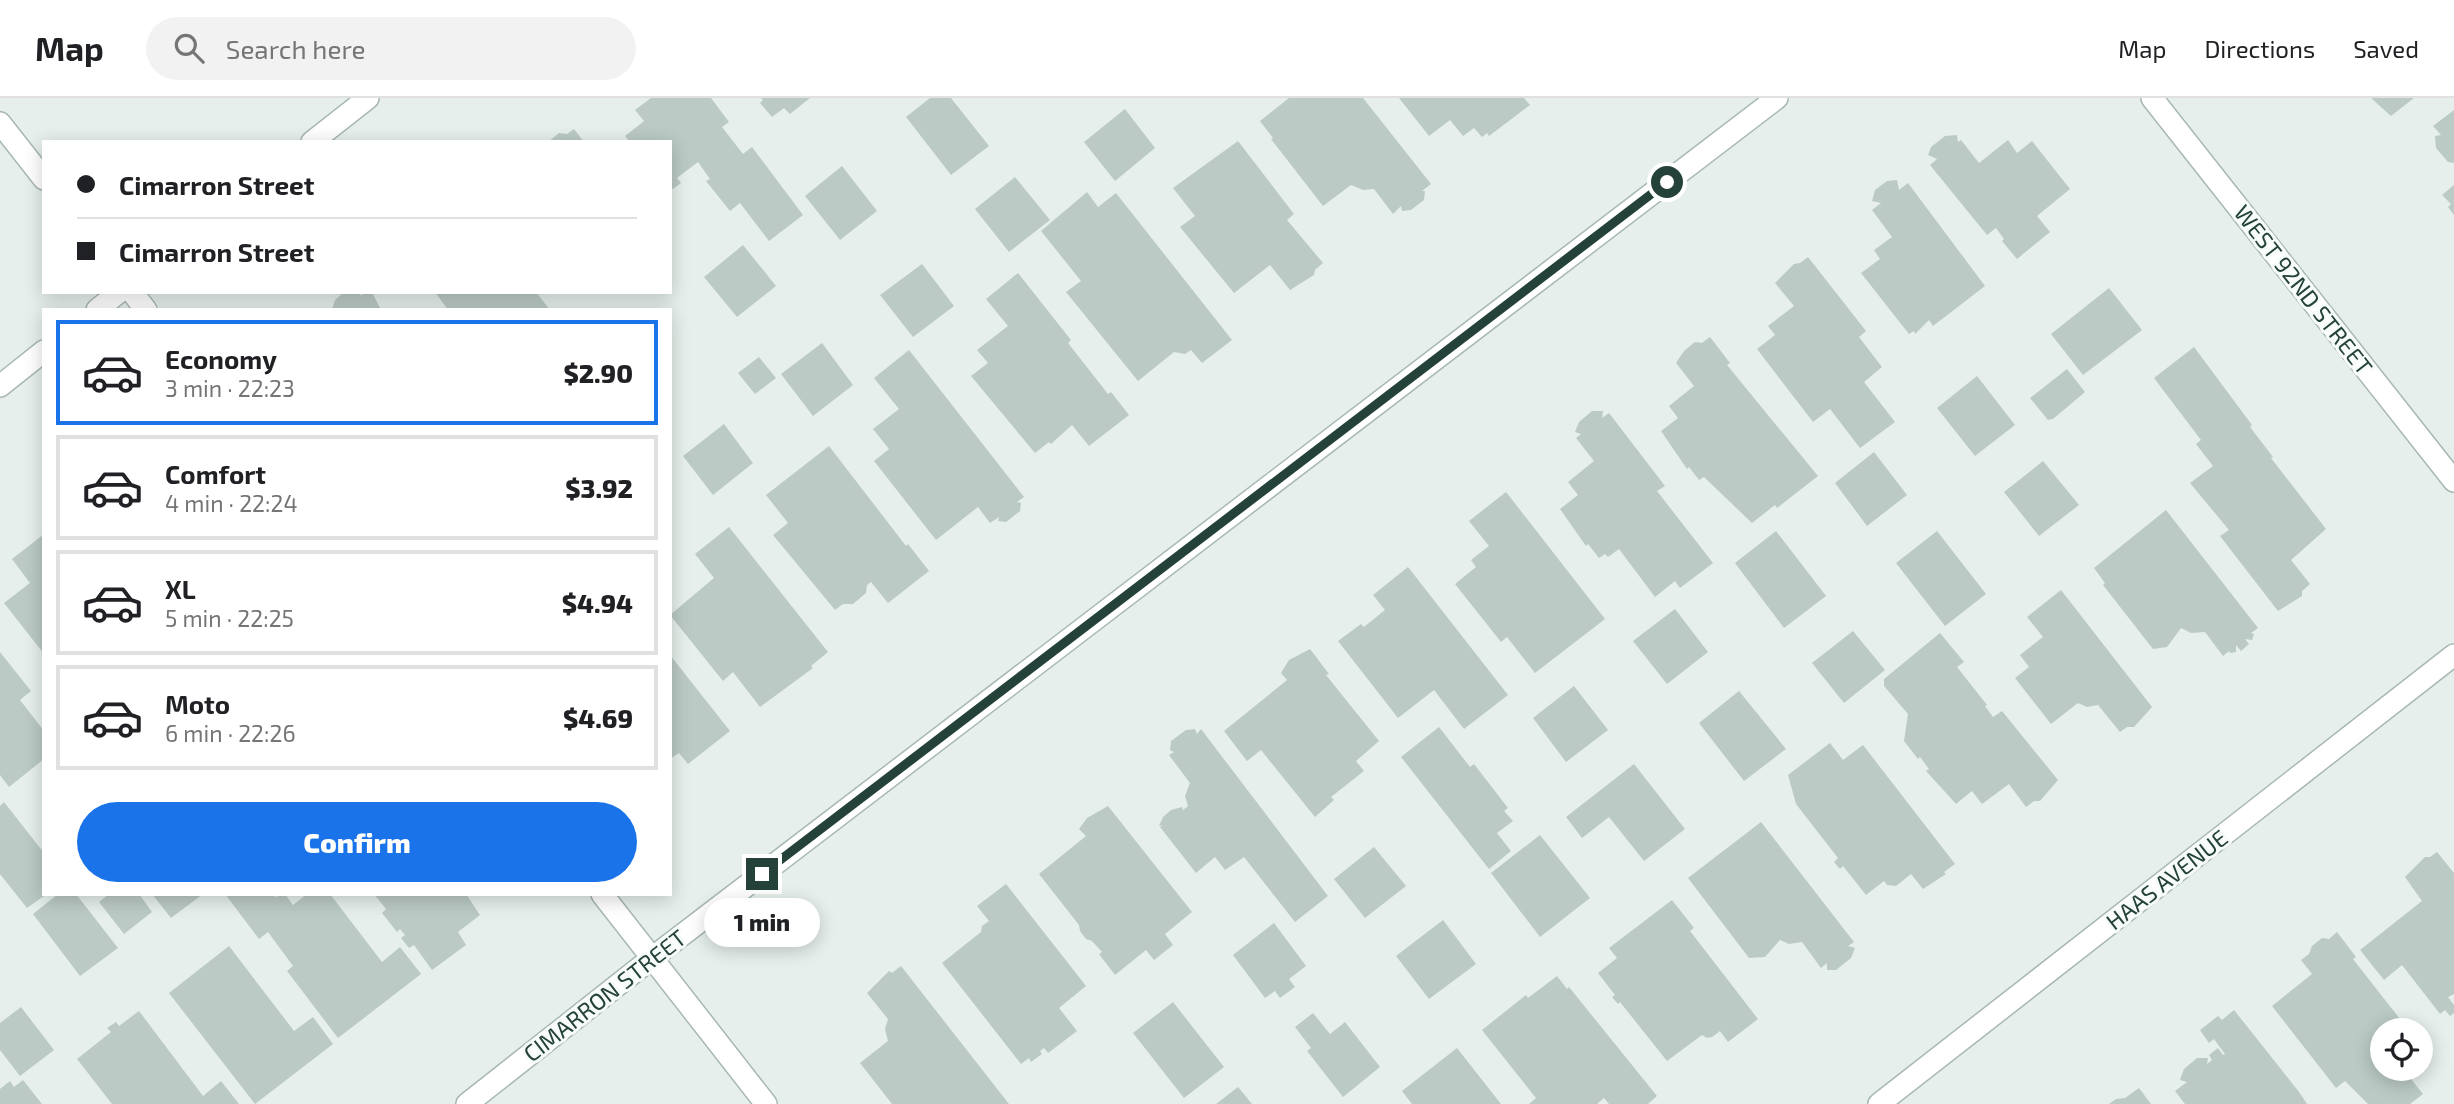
<!DOCTYPE html>
<html lang="en">
<head>
<meta charset="utf-8">
<style>
  body { margin:0; font-family:"Exo 2",sans-serif; background:#f2f2f2; color:#202124; height:100vh; display:flex; flex-direction:column; font-size:26px; white-space:nowrap }
  * { box-sizing:border-box; margin:0 }
  p { font-size:23px; color:#757577 }
  .icon { flex:none; width:38px; height:38px; fill:none; stroke:currentColor; stroke-width:2; stroke-linecap:round; stroke-linejoin:round }
  .map { position:relative; flex:1; overflow:hidden }
  .drawer { position:absolute; left:42px; top:210px; width:630px; height:588px; display:flex; flex-direction:column; background:#fff; border-radius:0px; box-shadow:0 4px 18px #0003 }
  .drawer>* { flex:none }
  .banner { position:absolute; left:42px; top:42px; width:630px; height:154px; border-radius:0px; box-shadow:0 4px 18px #0003; display:grid; align-content:center; height:154px; padding:0 35px; background:#fff }
  .fabs { position:absolute; left:2370px; top:920px; display:grid; gap:14px }
  .fabs a { display:grid; place-items:center; width:63px; height:63px; border-radius:50%; background:#fff; box-shadow:0 4px 18px #0003; font-size:35px }
  .end { position:absolute; width:32px; height:32px; margin:-16px; border:9px solid #24423a; background:#fff; box-shadow:0 0 0 4px #fff }
  .from { border-radius:50% }
  .bubble { position:absolute; height:49px; border-radius:24px; background:#fff; box-shadow:0 4px 18px #0003; font-size:23px; font-weight:800; line-height:49px; text-align:center }
  .banner b { display:flex; align-items:center; gap:24px; height:66px; font-size:26px }
  .banner b+b { border-top:2px solid #e0e0e0 }
  .banner i { width:18px; height:18px; background:#202124 }
  ul { padding:12px 0 0; list-style:none }
  li { display:flex; align-items:center; gap:21px; height:105px; margin:0 14px 10px; padding:0 21px; border:4px solid #e0e0e0; border-radius:0px }
  li div { flex:1 }
  li b { display:block; font-size:26px }
  li em { font-style:normal; font-weight:800 }
  li.active { border-color:#1a73e8 }
  li>.icon { width:63px; height:63px; stroke-width:1.5 }
  .button { display:flex; gap:14px; margin-top:auto; padding:14px 35px }
  .button a { flex:1; height:80px; border-radius:42px; background:#1a73e8; color:#fff; font-size:28px; font-weight:800; line-height:80px; text-align:center }
  header { display:flex; align-items:center; gap:42px; box-sizing:border-box; height:98px; padding:0 35px; background:#fff; border-bottom:2px solid #e0e0e0 }
  header strong { font-size:33px }
  nav { display:flex; gap:38px; margin-inline-start:auto; font-size:24px }
  .search { width:490px; height:63px; background:#f2f2f2; display:flex; align-items:center; gap:18px; box-sizing:border-box; padding:0 24px; border-radius:38px; color:#757577; font-size:26px }
  .map>svg:first-child { display:block }
</style>
</head>
<body>
<header>
<strong>Map</strong>
<div class="search"><svg class="icon" aria-label="search" viewBox="0 0 24 24"><circle cx="10" cy="10" r="6"/><path d="M15 15l6 6"/></svg>Search here</div>
<nav><a>Map</a><a>Directions</a><a>Saved</a></nav>
</header>
<div class="map">
<svg width="2454" height="1006" viewBox="0 0 2454 1006">
  <rect width="100%" height="100%" fill="#e6efeb"/>
  <path fill="#bbcac4" d="M 651,0 L 711,0 L 729,24 L 722,29 L 743,56 L 752,49 L 803,117 L 769,143 L 740,105 L 730,113 L 706,83 L 710,81 L 698,64 L 677,80 L 681,85 L 673,91 L 670,88 L 670,44 L 630,44 L 625,38 L 644,23 L 635,12 Z
    M 761,0 L 810,0 L 790,16 L 784,10 L 772,19 L 760,5 L 763,2 Z
    M 930,0 L 951,0 L 989,48 L 951,77 L 906,19 Z
    M 1289,0 L 1363,0 L 1431,86 L 1422,93 L 1425,93 L 1424,102 L 1411,112 L 1402,113 L 1401,108 L 1393,116 L 1374,91 L 1363,92 L 1351,87 L 1323,108 L 1271,41 L 1273,40 L 1260,23 Z
    M 1399,0 L 1524,0 L 1530,7 L 1489,38 L 1487,35 L 1482,39 L 1474,30 L 1463,38 L 1450,22 L 1429,38 Z
    M 2371,0 L 2414,0 L 2391,18 Z
    M 1125,11 L 1155,50 L 1115,83 L 1084,44 Z
    M 2454,12 L 2454,65 L 2448,64 L 2436,50 L 2435,38 L 2441,37 L 2433,28 Z
    M 574,31 L 584,44 L 548,44 L 559,35 L 567,36 Z
    M 1957,37 L 1958,44 L 1961,42 L 1979,65 L 2008,42 L 2017,55 L 2032,43 L 2070,91 L 2037,118 L 2050,134 L 2017,161 L 2002,143 L 2004,141 L 1996,130 L 1987,137 L 1930,67 L 1937,61 L 1928,57 L 1931,49 L 1945,38 Z
    M 1238,43 L 1294,116 L 1287,122 L 1323,165 L 1315,172 L 1314,177 L 1290,192 L 1270,167 L 1234,195 L 1180,129 L 1195,118 L 1173,90 Z
    M 842,68 L 877,113 L 840,142 L 805,98 Z
    M 1015,79 L 1050,122 L 1009,154 L 975,111 Z
    M 1897,82 L 1899,92 L 1908,85 L 1985,188 L 1933,228 L 1929,222 L 1915,236 L 1914,233 L 1909,236 L 1861,175 L 1880,161 L 1874,152 L 1892,139 L 1872,112 L 1881,105 L 1872,103 L 1875,92 L 1887,83 Z
    M 2454,87 L 2454,117 L 2448,109 L 2451,106 L 2442,97 Z
    M 1087,94 L 1098,109 L 1116,95 L 1232,242 L 1202,265 L 1191,252 L 1185,256 L 1174,254 L 1138,283 L 1066,194 L 1081,183 L 1041,133 Z
    M 743,147 L 776,188 L 737,219 L 704,179 Z
    M 1808,159 L 1866,233 L 1859,239 L 1882,269 L 1864,284 L 1895,324 L 1860,350 L 1830,311 L 1813,324 L 1757,251 L 1775,237 L 1768,228 L 1794,208 L 1775,185 L 1794,166 L 1800,165 Z
    M 922,166 L 954,208 L 913,239 L 880,197 Z
    M 1018,175 L 1071,242 L 1068,245 L 1108,296 L 1111,294 L 1129,317 L 1089,348 L 1072,327 L 1051,346 L 1049,344 L 1035,355 L 971,278 L 988,265 L 977,252 L 1008,228 L 986,201 Z
    M 2109,190 L 2142,232 L 2083,277 L 2051,236 Z
    M 344,194 L 360,194 L 360,197 L 372,194 L 381,212 L 332,211 L 335,202 Z
    M 435,194 L 536,194 L 550,212 L 448,212 Z
    M 1710,239 L 1730,265 L 1727,267 L 1818,378 L 1777,410 L 1775,407 L 1752,425 L 1704,379 L 1699,382 L 1689,369 L 1687,371 L 1661,333 L 1678,320 L 1669,308 L 1694,288 L 1676,265 L 1684,253 L 1695,244 L 1702,245 Z
    M 822,245 L 853,287 L 813,318 L 781,276 Z
    M 2194,249 L 2252,327 L 2250,329 L 2273,359 L 2271,360 L 2326,431 L 2291,462 L 2310,486 L 2302,493 L 2302,498 L 2278,513 L 2220,438 L 2229,432 L 2190,385 L 2213,368 L 2196,346 L 2201,342 L 2154,280 Z
    M 909,252 L 1024,399 L 1017,404 L 1021,405 L 1020,413 L 1006,424 L 998,423 L 999,419 L 990,425 L 978,409 L 936,442 L 874,363 L 889,351 L 873,331 L 899,311 L 874,280 Z
    M 759,259 L 776,280 L 755,296 L 738,275 Z
    M 2067,271 L 2085,294 L 2053,321 L 2048,322 L 2030,300 Z
    M 1977,278 L 2015,327 L 1975,358 L 1937,310 Z
    M 1592,313 L 1603,313 L 1602,320 L 1609,315 L 1665,388 L 1657,393 L 1713,465 L 1680,490 L 1675,483 L 1655,499 L 1619,451 L 1608,459 L 1605,456 L 1599,460 L 1588,446 L 1586,448 L 1560,411 L 1578,397 L 1568,384 L 1594,363 L 1576,340 L 1581,336 L 1575,334 L 1579,324 Z
    M 724,326 L 753,365 L 713,397 L 683,358 Z
    M 829,348 L 906,448 L 908,446 L 929,473 L 888,505 L 871,484 L 867,487 L 866,495 L 853,506 L 843,506 L 835,512 L 773,437 L 788,425 L 766,397 Z
    M 1874,354 L 1907,397 L 1867,428 L 1835,385 Z
    M 2043,363 L 2079,407 L 2039,438 L 2004,394 Z
    M 1506,394 L 1605,521 L 1535,575 L 1507,539 L 1501,544 L 1455,486 L 1476,469 L 1471,462 L 1489,448 L 1469,423 Z
    M 2166,412 L 2258,530 L 2251,535 L 2254,536 L 2252,542 L 2245,541 L 2249,546 L 2241,553 L 2236,547 L 2236,554 L 2230,555 L 2229,553 L 2223,558 L 2205,534 L 2191,535 L 2181,530 L 2167,549 L 2153,551 L 2103,487 L 2105,485 L 2094,470 Z
    M 729,429 L 828,554 L 811,568 L 813,570 L 760,609 L 733,574 L 723,583 L 670,517 L 714,480 L 695,456 Z
    M 1776,433 L 1826,498 L 1784,530 L 1735,465 Z
    M 1937,433 L 1986,496 L 1945,528 L 1896,465 Z
    M 44,436 L 44,556 L 4,505 L 30,485 L 12,461 Z
    M 1408,469 L 1508,597 L 1464,631 L 1434,592 L 1398,620 L 1338,543 L 1361,526 L 1364,529 L 1385,512 L 1373,497 Z
    M 2061,492 L 2152,609 L 2134,629 L 2127,629 L 2120,634 L 2098,607 L 2087,609 L 2078,605 L 2051,626 L 2015,580 L 2029,569 L 2020,557 L 2043,539 L 2027,519 Z
    M 1675,511 L 1708,554 L 1667,586 L 1633,543 Z
    M 1853,533 L 1885,572 L 1844,605 L 1812,565 Z
    M 1940,535 L 1964,564 L 1957,569 L 1987,607 L 1985,608 L 1993,619 L 2002,613 L 2058,682 L 2040,703 L 2034,703 L 2026,709 L 2009,686 L 1982,706 L 1972,693 L 1956,706 L 1926,673 L 1929,671 L 1920,659 L 1918,661 L 1904,643 L 1908,616 L 1884,588 L 1884,581 Z
    M 1310,551 L 1329,576 L 1326,577 L 1379,643 L 1356,663 L 1364,673 L 1331,699 L 1334,702 L 1315,719 L 1261,652 L 1247,663 L 1224,633 L 1287,582 L 1281,575 L 1289,562 Z
    M 0,554 L 31,593 L 20,602 L 44,633 L 44,661 L 9,689 L 0,677 Z
    M 670,557 L 730,633 L 688,666 L 679,655 L 670,661 Z
    M 1574,588 L 1608,632 L 1566,664 L 1533,620 Z
    M 1739,593 L 1786,651 L 1744,683 L 1699,625 Z
    M 1439,629 L 1470,669 L 1474,666 L 1508,710 L 1504,713 L 1513,723 L 1497,735 L 1511,753 L 1489,771 L 1401,659 Z
    M 1195,631 L 1197,636 L 1201,631 L 1328,798 L 1295,824 L 1244,759 L 1225,772 L 1215,759 L 1196,775 L 1160,729 L 1163,727 L 1159,728 L 1163,719 L 1171,712 L 1182,709 L 1183,712 L 1188,708 L 1185,698 L 1190,685 L 1169,657 L 1174,654 L 1170,652 L 1171,643 L 1186,632 Z
    M 1830,645 L 1843,662 L 1863,647 L 1955,766 L 1944,774 L 1946,776 L 1923,791 L 1911,776 L 1896,788 L 1887,787 L 1884,783 L 1866,797 L 1843,768 L 1840,771 L 1834,764 L 1838,760 L 1796,706 L 1788,677 Z
    M 1634,666 L 1685,731 L 1644,763 L 1609,719 L 1582,740 L 1566,719 Z
    M 4,704 L 44,755 L 44,798 L 27,810 L 0,776 L 0,708 Z
    M 1108,708 L 1192,814 L 1165,836 L 1173,847 L 1154,862 L 1146,852 L 1115,877 L 1099,856 L 1102,854 L 1092,843 L 1086,841 L 1080,833 L 1079,827 L 1039,776 L 1086,738 L 1079,731 L 1087,720 Z
    M 1761,724 L 1854,844 L 1848,848 L 1855,850 L 1851,860 L 1836,872 L 1827,872 L 1827,865 L 1821,870 L 1802,844 L 1789,846 L 1780,842 L 1765,859 L 1749,860 L 1688,780 Z
    M 1540,737 L 1590,800 L 1540,839 L 1491,775 Z
    M 1374,749 L 1406,788 L 1365,820 L 1334,781 Z
    M 2437,754 L 2454,775 L 2454,896 L 2448,899 L 2454,907 L 2454,915 L 2450,918 L 2445,912 L 2440,916 L 2402,867 L 2384,882 L 2360,852 L 2422,803 L 2405,779 L 2425,759 L 2430,759 Z
    M 1006,786 L 1086,888 L 1059,910 L 1077,933 L 1048,955 L 1044,950 L 1040,953 L 1042,956 L 1031,964 L 1029,960 L 1021,966 L 942,865 L 981,834 L 982,828 L 989,823 L 977,808 Z
    M 58,796 L 76,796 L 118,850 L 80,878 L 33,816 Z
    M 109,796 L 139,796 L 152,814 L 124,836 L 99,804 Z
    M 152,796 L 203,796 L 171,820 Z
    M 225,796 L 273,796 L 275,799 L 285,796 L 293,807 L 307,796 L 330,796 L 382,864 L 400,849 L 421,876 L 338,940 L 287,873 L 293,868 L 268,834 L 259,841 Z
    M 374,796 L 466,796 L 480,817 L 458,834 L 466,847 L 432,872 L 414,847 L 409,850 L 401,840 L 405,837 L 400,831 L 397,834 L 382,815 L 386,811 Z
    M 1672,802 L 1694,830 L 1690,833 L 1758,921 L 1728,944 L 1720,933 L 1712,939 L 1707,940 L 1702,937 L 1667,963 L 1620,904 L 1618,906 L 1612,899 L 1615,897 L 1598,875 L 1617,860 L 1609,850 Z
    M 1443,822 L 1476,866 L 1429,901 L 1396,858 Z
    M 1274,825 L 1306,868 L 1289,881 L 1295,889 L 1280,900 L 1275,893 L 1265,900 L 1233,857 Z
    M 2337,834 L 2356,859 L 2353,861 L 2407,930 L 2409,928 L 2413,933 L 2382,933 L 2382,971 L 2403,971 L 2423,996 L 2410,1006 L 2368,1006 L 2345,983 L 2336,990 L 2272,908 L 2312,876 L 2301,862 L 2309,856 L 2312,848 L 2322,840 L 2329,841 Z
    M 229,848 L 294,933 L 313,919 L 333,946 L 255,1006 L 169,895 Z
    M 901,868 L 1009,1006 L 892,1006 L 860,965 L 888,943 L 885,931 L 888,921 L 867,895 L 889,873 L 892,875 Z
    M 1557,878 L 1567,891 L 1569,889 L 1657,998 L 1648,1006 L 1609,1006 L 1604,1000 L 1597,1006 L 1529,1006 L 1536,1000 L 1482,932 L 1526,897 L 1528,900 Z
    M 1173,904 L 1224,969 L 1184,1000 L 1133,935 Z
    M 21,909 L 54,952 L 20,978 L 0,952 L 0,925 Z
    M 2234,912 L 2299,994 L 2307,1006 L 2185,1006 L 2175,993 L 2187,984 L 2180,982 L 2184,971 L 2197,960 L 2208,960 L 2207,966 L 2212,962 L 2209,957 L 2218,950 L 2223,957 L 2225,956 L 2214,941 L 2209,945 L 2200,932 L 2218,918 L 2222,922 Z
    M 139,913 L 203,998 L 221,983 L 239,1006 L 112,1006 L 77,961 L 111,934 L 107,930 L 116,924 L 119,928 Z
    M 1313,915 L 1330,936 L 1345,924 L 1380,969 L 1343,999 L 1307,953 L 1311,950 L 1295,929 Z
    M 1457,950 L 1501,1006 L 1412,1006 L 1402,993 Z
    M 23,982 L 42,1006 L 0,1006 L 0,991 L 10,983 L 14,989 Z
    M 1238,989 L 1252,1006 L 1216,1006 Z
    M 2139,990 L 2151,1006 L 2109,1006 L 2116,1001 L 2125,1000 Z"/>
  <g fill="none" stroke-linecap="round" stroke-linejoin="round">
    <defs>
      <path id="minor" d="M 2152,0 L 2454,383
        M 0,25 L 44,81
        M 312,44 L 368,0
        M 132,194 L 146,212
        M 97,212 L 119,194
        M 0,288 L 44,253
        M 602,796 L 766,1006
        M 467,1006 L 652,860 L 1777,0
        M 1879,1006 L 2454,557"/>
    </defs>
    <use href="#minor" stroke="#a8b8b2" stroke-width="24"/>
    <use href="#minor" stroke="#fff" stroke-width="21"/>
  </g>
  <g fill="none" stroke-linecap="round" stroke-linejoin="round">
    <path stroke="#24423a" stroke-width="9" d="M 762,776 L 1667,84"/>
  </g>
  <g text-anchor="middle" stroke-width="6" stroke-linejoin="round" paint-order="stroke">
    <g font-size="23" fill="#24423a" stroke="#f7fbf9">
      <text transform="translate(2303 192) rotate(52)" y="8">WEST 92ND STREET</text>
      <text transform="translate(2167 782) rotate(-38)" y="8">HAAS AVENUE</text>
      <text transform="translate(605 898) rotate(-38)" y="8">CIMARRON STREET</text>
    </g>
  </g>
</svg>
<div class="fabs">
<a><svg class="icon" aria-label="locate" viewBox="0 0 24 24"><circle cx="12" cy="12" r="6"/><path d="M12 2v4M12 18v4M2 12h4M18 12h4"/></svg></a>
</div>
<i class="end from" style="left:1667px;top:84px"></i>
<i class="end" style="left:762px;top:776px"></i>
<div class="bubble" style="left:704px;top:800px;width:116px">1 min</div>
<div class="banner">
<b><i class="from"></i>Cimarron Street</b>
<b><i></i>Cimarron Street</b>
</div>
<section class="drawer">
<ul>
<li class="active"><svg class="icon" aria-label="car" viewBox="0 0 24 24"><path d="M5 17H2v-5l4-1 3-4h7l3 4 3 1v5h-3M9 17h6M6 11h13"/><circle cx="7" cy="17" r="2"/><circle cx="17" cy="17" r="2"/></svg><div><b>Economy</b><p>3 min · 22:23</p></div><em>$2.90</em></li>
<li><svg class="icon" aria-label="car" viewBox="0 0 24 24"><path d="M5 17H2v-5l4-1 3-4h7l3 4 3 1v5h-3M9 17h6M6 11h13"/><circle cx="7" cy="17" r="2"/><circle cx="17" cy="17" r="2"/></svg><div><b>Comfort</b><p>4 min · 22:24</p></div><em>$3.92</em></li>
<li><svg class="icon" aria-label="car" viewBox="0 0 24 24"><path d="M5 17H2v-5l4-1 3-4h7l3 4 3 1v5h-3M9 17h6M6 11h13"/><circle cx="7" cy="17" r="2"/><circle cx="17" cy="17" r="2"/></svg><div><b>XL</b><p>5 min · 22:25</p></div><em>$4.94</em></li>
<li><svg class="icon" aria-label="car" viewBox="0 0 24 24"><path d="M5 17H2v-5l4-1 3-4h7l3 4 3 1v5h-3M9 17h6M6 11h13"/><circle cx="7" cy="17" r="2"/><circle cx="17" cy="17" r="2"/></svg><div><b>Moto</b><p>6 min · 22:26</p></div><em>$4.69</em></li>
</ul>
<div class="button"><a>Confirm</a></div>
</section>
</div>
</body>
</html>
